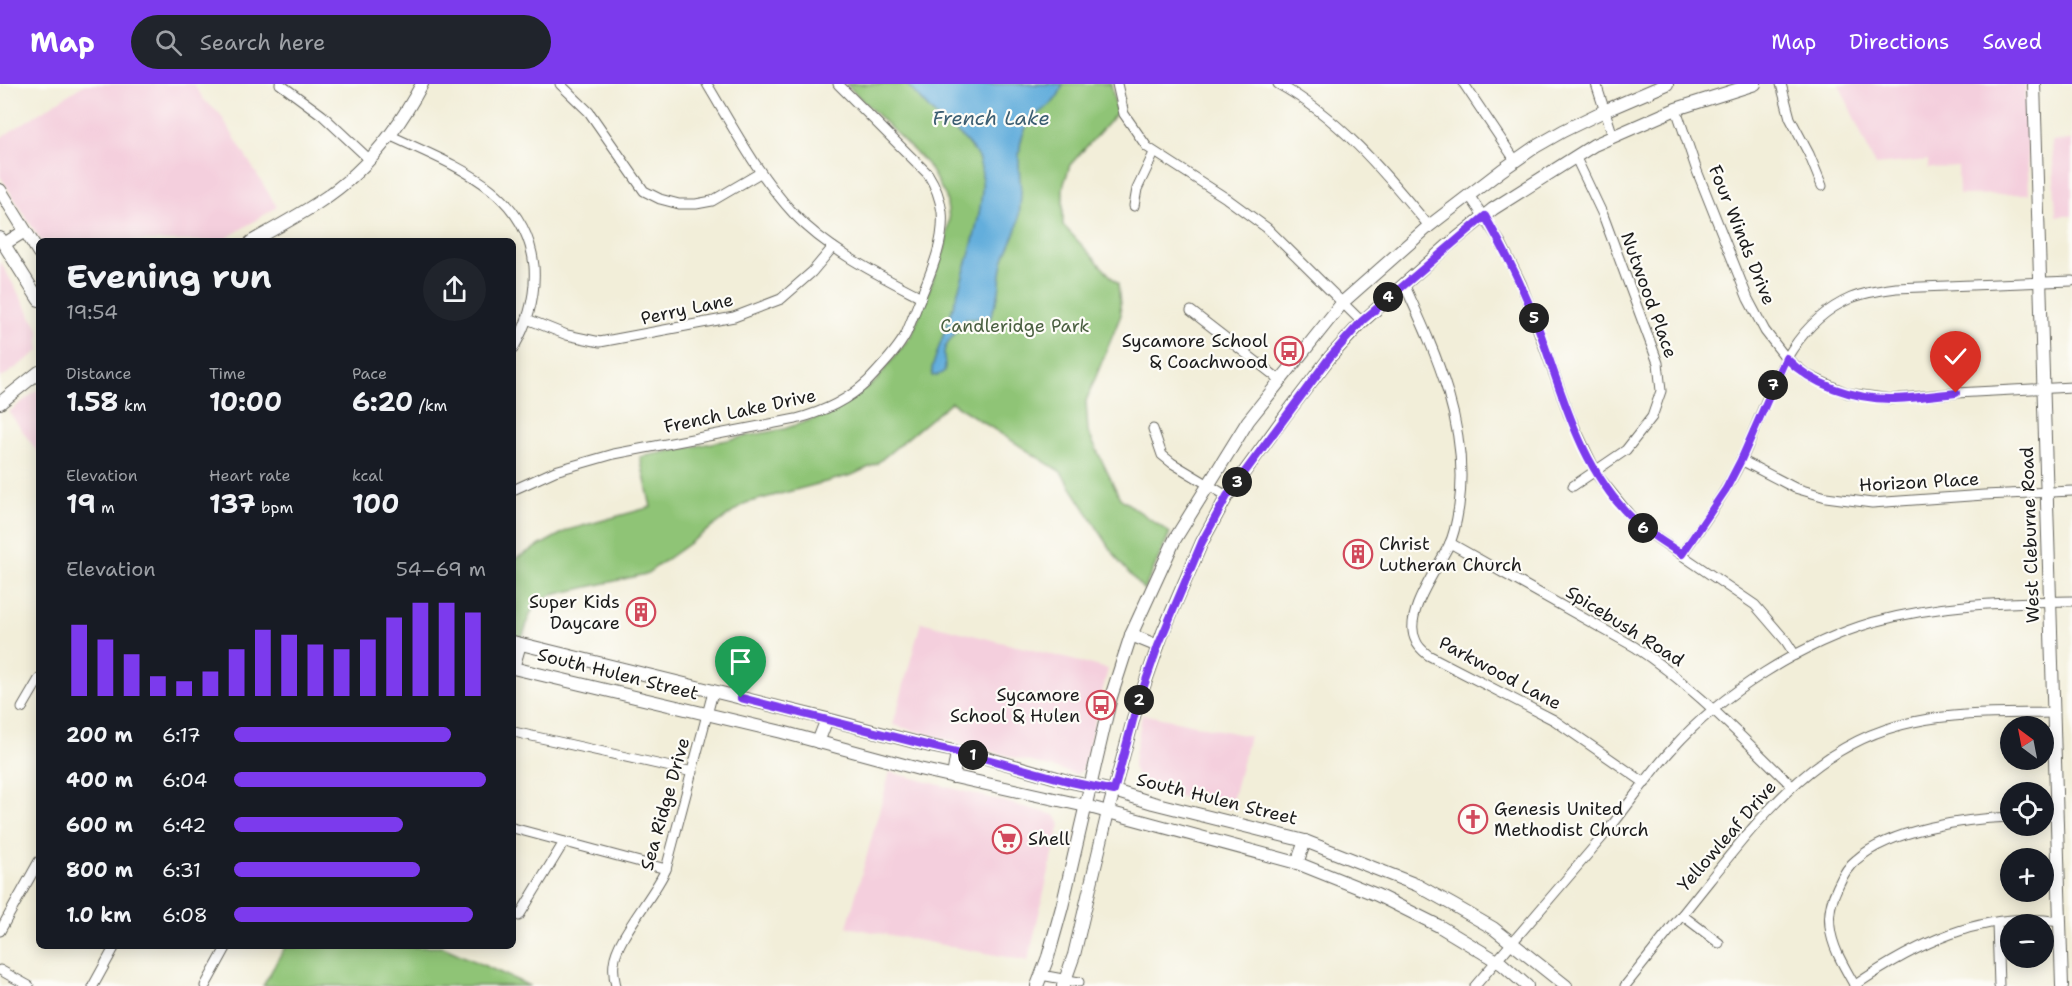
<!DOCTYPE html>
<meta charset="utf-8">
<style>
body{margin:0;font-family:"Shantell Sans",sans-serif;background:#20242c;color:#f1f3f6;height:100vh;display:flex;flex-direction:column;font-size:22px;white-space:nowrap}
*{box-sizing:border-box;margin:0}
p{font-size:20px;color:#9ea1a6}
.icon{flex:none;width:33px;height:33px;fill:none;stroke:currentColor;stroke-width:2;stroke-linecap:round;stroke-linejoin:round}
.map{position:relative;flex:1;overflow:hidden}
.side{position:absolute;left:36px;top:154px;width:480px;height:711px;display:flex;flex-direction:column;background:#171b24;border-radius:9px;box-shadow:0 3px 15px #0003}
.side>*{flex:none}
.needle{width:39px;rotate:328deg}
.buttons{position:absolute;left:2000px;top:632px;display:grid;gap:12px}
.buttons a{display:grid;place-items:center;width:54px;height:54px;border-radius:50%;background:#171b24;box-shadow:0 3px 15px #0003;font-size:30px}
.pin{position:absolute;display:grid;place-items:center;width:51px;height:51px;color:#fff;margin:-62px -26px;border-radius:50% 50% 50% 0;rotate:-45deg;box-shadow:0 0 6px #0007}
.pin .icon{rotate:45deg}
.km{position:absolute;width:30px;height:30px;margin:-15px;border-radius:50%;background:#222;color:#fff;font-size:16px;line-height:30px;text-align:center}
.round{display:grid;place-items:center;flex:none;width:63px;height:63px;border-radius:32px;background:#20242c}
.summary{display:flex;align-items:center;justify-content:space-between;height:102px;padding:0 30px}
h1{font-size:33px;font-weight:700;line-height:45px}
.stats{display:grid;grid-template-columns:repeat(3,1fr);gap:9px;height:102px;padding:6px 30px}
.stats div{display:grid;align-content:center}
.stats b{font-size:26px;font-weight:700}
.stats small{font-size:16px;font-weight:400}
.stats p{font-size:16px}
.chart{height:168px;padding:12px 30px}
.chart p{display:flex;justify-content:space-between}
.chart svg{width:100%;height:108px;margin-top:6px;stroke:#7c3aed;stroke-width:6}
ul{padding:0 30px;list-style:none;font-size:20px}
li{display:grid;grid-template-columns:96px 72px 1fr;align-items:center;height:45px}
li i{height:15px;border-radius:8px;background:#7c3aed}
header{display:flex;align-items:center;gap:36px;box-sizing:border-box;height:84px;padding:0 30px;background:#7c3aed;color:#fff}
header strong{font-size:28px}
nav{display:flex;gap:33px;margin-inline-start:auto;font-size:21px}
.search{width:420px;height:54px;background:#20242c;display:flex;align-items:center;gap:15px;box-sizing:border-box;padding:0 21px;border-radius:33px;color:#9ea1a6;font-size:22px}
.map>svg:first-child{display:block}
</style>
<header>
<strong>Map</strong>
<div class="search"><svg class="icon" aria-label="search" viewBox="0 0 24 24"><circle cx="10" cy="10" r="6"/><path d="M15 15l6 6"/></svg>Search here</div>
<nav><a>Map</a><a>Directions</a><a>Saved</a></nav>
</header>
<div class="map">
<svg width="2072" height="902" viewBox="0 0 2072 902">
<rect width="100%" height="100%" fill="#fdfcf7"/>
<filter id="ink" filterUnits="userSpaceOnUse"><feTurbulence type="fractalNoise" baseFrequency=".0167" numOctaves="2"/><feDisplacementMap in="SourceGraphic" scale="12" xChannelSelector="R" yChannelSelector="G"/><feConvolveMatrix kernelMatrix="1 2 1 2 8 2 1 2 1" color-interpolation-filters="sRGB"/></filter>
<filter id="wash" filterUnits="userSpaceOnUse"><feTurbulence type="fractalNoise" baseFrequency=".008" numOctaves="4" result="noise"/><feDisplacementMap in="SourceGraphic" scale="24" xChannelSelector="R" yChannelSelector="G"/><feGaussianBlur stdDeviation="1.35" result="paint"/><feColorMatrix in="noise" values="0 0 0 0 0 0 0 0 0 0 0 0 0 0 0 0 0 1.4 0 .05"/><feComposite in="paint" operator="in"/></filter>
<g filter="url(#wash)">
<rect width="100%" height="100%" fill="#f2eed9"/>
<g fill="#f4cfdd">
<path d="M85,0H194L204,16L220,30L277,123L222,157H41L0,92V54Z"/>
<path d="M1839,0H2025L2029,110L1959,111L1958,83L1928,84V76L1875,81Z"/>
<path d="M2072,56V132H2056L2052,57Z"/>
<path d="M0,177L39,246V267L0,295Z"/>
<path d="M39,305V370L9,328Z"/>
<path d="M921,538L1108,585L1082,687L1076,690L893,641Z"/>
<path d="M1142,630L1249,652L1230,725L1143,703L1133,683Z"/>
<path d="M890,688L1055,731L1060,740L1028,877L847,843Z"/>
</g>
<g fill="#8fc476" stroke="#567049" stroke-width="1.5">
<path d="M846,0H1111L1117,29L1070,81L1063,103V141L1118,200L1121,231L1086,317L1088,348L1120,414L1170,449L1144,506L1120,479L1061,388L951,318L876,380L852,391L746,419L646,490L548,512L531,528L522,554L513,552V476L568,446L651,423L640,373L784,345L831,329L876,297L912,250L945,164L949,135L946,113L927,80Z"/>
<path d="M285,863H443L530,902H263Z"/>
</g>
<path fill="#64aedc" stroke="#40657c" stroke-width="1.5" d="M906,0H1063C1056,24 1042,22 1030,38C1015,56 1019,86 1021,107C1021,117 1019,126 1019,136C1017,149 1009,162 1004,175C1000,188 1001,200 998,212C996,220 992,226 990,235L966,234C959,243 952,253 946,262C938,274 956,290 932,292V284C945,241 999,111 977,72C967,54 949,43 934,30C924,20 916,10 906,0Z"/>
</g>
<g filter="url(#ink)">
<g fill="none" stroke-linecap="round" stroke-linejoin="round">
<g stroke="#67665e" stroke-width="11">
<g id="street">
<path d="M280,0L322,31L370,76"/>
<path d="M560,0L589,28L644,107L660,115L679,120H696L712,117L760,89"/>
<path d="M707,0C734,45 758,91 794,130C828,166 877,190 921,213"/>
<path d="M1117,0L1124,30L1147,63L1226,114L1267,144L1362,238"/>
<path d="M1278,0C1339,33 1385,89 1429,142"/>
<path d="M1464,0L1515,76"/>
<path d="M1596,0L1613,52"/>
<path d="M1781,0L1790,34L1809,70L1822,102"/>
<path d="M1676,25L1697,87L1748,215L1765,247L1786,274L1807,291L1847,309L1891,315L1956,309L2072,303"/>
<path d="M389,51C450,80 526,104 534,182C536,211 528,239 513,265"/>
<path d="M1469,111L1501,159L1521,199L1569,331L1598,392L1633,435L1651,450L1755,521L1786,557L1795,571"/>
<path d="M1134,122L1137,105L1154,69"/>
<path d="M1404,200C1436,270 1470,343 1459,422C1457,435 1455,449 1449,461C1437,486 1402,531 1416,557C1418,563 1423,567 1428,571L1554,636L1645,699"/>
<path d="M1191,227L1280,296"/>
<path d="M527,235L567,251L600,258L734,233L781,215L812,188L833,163"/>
<path d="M1153,345L1162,371L1172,379L1227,412"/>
<path d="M1741,376L1795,404L1826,413L1872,419L1984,411L2072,407"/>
<path d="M1573,402L1626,366L1652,333L1661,307L1658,279L1603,131L1575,72"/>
<path d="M513,406L555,387L614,370L796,335C823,328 848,316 868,297C881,283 897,267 906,250C910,241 914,230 918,220C929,192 945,160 942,128C940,114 935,101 928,90L838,0"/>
<path d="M1450,459L1635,563C1694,602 1741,653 1792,702"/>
<path d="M1682,470C1703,440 1725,410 1741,377C1769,317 1784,243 1851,214C1865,208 1881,206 1896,204L2072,197"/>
<path d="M22,624L39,595"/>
<path d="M513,649L514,648L693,688"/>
<path d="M2043,731H2056"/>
<path d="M513,744L666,785"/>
<path d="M1682,831L1719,859"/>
<path d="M519,832L564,758"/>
<path d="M1997,839L1999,902"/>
<path d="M0,847L39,777"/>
<path d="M0,886L29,902"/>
<path d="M1041,891L1079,898"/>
<path d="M93,902L115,862"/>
<path d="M205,902L227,862"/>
<path d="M616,902C614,894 613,886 614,879C616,854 655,811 666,785L713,608"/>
<path d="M1475,902C1518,851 1562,801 1605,750C1628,722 1648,691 1672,665C1722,609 1802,559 1874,538C1939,520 2005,518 2072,517"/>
<path d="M1625,902C1653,867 1682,831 1710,796C1766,726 1820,657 1913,638C1959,628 2006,630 2053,629"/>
<path d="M1854,902C1914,861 1984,825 2060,838"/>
<path d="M1855,902C1845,884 1832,864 1830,843C1828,829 1832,814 1838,802C1842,793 1848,782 1856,776C1891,745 1964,735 2010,733"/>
</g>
</g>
<g stroke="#67665e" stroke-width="14">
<g id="secondary">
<path d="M2034,0L2062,902"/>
<path d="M0,106L39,169"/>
<path d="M0,154L39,216"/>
<path d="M251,158C287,137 326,118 356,89C383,64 405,32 422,0"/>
<path d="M4,160L25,147"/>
<path d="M0,319L39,288"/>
<path d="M1131,551L1158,562"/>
<path d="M513,558L827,635L930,662L983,673L1071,698L1114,707L1153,719L1305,757L1417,801L1453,821L1493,844L1566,902"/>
<path d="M513,584L782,648L919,685L1086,722L1297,779L1377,811L1439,842L1502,880L1527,902"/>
<path d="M513,584L520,560"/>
<path d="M818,658L827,635"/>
<path d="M953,693L957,668"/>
<path d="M1297,779L1305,757"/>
<path d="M1037,902L1048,873L1062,823L1111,613L1131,551L1175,455L1248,337L1343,218L1429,142L1502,86L1535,63L1563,47L1604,27L1667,0"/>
<path d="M1063,902L1074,871L1108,728L1136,625L1163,548L1202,458L1227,412L1288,328L1330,273L1362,238L1446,163L1493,125L1594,61L1676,25L1755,0"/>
</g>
</g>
<use href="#street" stroke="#fff" stroke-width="9"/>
<use href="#secondary" stroke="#fff" stroke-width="12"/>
</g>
</g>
<g fill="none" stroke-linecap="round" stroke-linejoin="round" filter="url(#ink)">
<g stroke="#fff" stroke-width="12">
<path id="route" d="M741,614L930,662L983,674L1071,698L1114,707L1136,625L1158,562L1202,458L1227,412L1330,273L1362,237L1485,132C1507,170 1526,209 1541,251C1564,316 1582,387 1634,436C1649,450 1666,460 1682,470L1726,405L1741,376L1786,274C1812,301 1854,315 1891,315C1913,315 1935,311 1956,309"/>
</g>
<use href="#route" stroke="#7c3aed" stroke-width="8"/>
</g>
<defs>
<g id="bus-ring" transform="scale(1.5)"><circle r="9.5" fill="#fdfcf7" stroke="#d1495b" stroke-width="1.5"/><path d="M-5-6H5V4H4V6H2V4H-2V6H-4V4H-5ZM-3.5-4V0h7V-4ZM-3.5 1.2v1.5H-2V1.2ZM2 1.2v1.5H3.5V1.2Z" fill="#d1495b"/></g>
<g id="building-ring" transform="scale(1.5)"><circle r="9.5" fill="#fdfcf7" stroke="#d1495b" stroke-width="1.5"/><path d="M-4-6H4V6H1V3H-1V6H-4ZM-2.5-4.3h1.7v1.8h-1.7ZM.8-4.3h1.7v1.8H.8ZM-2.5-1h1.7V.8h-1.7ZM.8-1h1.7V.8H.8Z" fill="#d1495b"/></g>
<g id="church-ring" transform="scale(1.5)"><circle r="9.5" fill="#fdfcf7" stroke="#d1495b" stroke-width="1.5"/><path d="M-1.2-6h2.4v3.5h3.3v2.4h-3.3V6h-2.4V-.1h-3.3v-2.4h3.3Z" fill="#d1495b"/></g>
<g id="supermarket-ring" transform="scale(1.5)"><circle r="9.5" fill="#fdfcf7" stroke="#d1495b" stroke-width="1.5"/><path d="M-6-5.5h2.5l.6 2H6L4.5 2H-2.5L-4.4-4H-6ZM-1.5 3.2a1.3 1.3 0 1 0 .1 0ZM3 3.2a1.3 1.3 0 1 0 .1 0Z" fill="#d1495b"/></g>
</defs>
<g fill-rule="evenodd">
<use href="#bus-ring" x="1289" y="267"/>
<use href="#building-ring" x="1358" y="470"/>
<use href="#building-ring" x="641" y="528"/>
<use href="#bus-ring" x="1101" y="621"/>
<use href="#church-ring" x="1473" y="735"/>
<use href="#supermarket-ring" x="1007" y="755"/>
</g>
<g text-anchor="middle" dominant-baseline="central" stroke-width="4.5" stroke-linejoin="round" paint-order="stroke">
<g font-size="18" fill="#1c1c1c" stroke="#fdfcf7">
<text transform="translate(1742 151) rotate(68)">Four Winds Drive</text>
<text transform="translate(1649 211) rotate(70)">Nutwood Place</text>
<text transform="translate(687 225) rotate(-12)">Perry Lane</text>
<text transform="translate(740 327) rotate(-12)">French Lake Drive</text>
<text transform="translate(1919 398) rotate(-3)">Horizon Place</text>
<text transform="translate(2030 451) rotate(-92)">West Cleburne Road</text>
<text transform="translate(1625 542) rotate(32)">Spicebush Road</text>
<text transform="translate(1500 589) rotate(28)">Parkwood Lane</text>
<text transform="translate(618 590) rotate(14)">South Hulen Street</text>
<text transform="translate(1217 715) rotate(14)">South Hulen Street</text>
<text transform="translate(665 720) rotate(-74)">Sea Ridge Drive</text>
<text transform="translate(1727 752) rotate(-49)">Yellowleaf Drive</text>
</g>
<g font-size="18" fill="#4a5f40" stroke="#fdfcf7">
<text x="1015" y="242">Candleridge Park</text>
</g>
<g font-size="18" fill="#1c1c1c" stroke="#fdfcf7" text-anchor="end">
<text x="1268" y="257">Sycamore School<tspan x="1268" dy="21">&amp; Coachwood</tspan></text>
<text x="1379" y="460" text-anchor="start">Christ<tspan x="1379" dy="21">Lutheran Church</tspan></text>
<text x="620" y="518">Super Kids<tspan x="620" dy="21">Daycare</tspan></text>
<text x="1080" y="611">Sycamore<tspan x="1080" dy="21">School &amp; Hulen</tspan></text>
<text x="1494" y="725" text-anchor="start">Genesis United<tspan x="1494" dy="21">Methodist Church</tspan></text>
<text x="1028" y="755" text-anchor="start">Shell</text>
</g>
<g font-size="20" font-style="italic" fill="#3c5e72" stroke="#fdfcf7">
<text x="991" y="34">French Lake</text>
</g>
</g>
</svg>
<div class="buttons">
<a><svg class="needle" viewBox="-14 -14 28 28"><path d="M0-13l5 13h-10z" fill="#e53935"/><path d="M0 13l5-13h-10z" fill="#9ea1a6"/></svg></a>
<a><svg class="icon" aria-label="locate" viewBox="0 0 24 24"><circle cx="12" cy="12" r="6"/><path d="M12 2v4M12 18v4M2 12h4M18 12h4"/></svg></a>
<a>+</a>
<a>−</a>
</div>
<div class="pin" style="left:741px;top:614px;background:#1e9e55"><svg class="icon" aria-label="arrive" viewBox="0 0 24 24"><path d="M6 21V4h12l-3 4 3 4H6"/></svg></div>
<div class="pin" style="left:1956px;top:309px;background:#d93025"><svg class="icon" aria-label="check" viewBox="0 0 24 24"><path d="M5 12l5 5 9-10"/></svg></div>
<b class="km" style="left:973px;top:671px">1</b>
<b class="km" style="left:1139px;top:616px">2</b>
<b class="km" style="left:1237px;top:398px">3</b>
<b class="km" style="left:1388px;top:213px">4</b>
<b class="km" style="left:1534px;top:234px">5</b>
<b class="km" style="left:1643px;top:444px">6</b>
<b class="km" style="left:1773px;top:301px">7</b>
<section class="side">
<div class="summary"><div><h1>Evening run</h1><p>19:54</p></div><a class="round"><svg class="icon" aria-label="share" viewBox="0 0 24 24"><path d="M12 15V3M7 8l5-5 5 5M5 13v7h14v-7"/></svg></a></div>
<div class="stats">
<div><p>Distance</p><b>1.58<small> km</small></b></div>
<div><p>Time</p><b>10:00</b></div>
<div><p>Pace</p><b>6:20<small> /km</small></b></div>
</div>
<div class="stats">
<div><p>Elevation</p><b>19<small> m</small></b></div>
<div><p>Heart rate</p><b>137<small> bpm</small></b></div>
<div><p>kcal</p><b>100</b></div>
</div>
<div class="chart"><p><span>Elevation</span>54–69 m</p>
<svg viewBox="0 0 160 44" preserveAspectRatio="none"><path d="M5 44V15M15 44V21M25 44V27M35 44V36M45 44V38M55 44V34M65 44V25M75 44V17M85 44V19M95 44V23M105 44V25M115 44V21M125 44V12M135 44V6M145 44V6M155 44V10"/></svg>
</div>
<ul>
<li><b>200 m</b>6:17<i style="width:86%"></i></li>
<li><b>400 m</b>6:04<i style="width:100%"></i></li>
<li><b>600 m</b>6:42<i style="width:67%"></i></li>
<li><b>800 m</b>6:31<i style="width:74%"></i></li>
<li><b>1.0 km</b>6:08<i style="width:95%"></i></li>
</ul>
</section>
</div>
